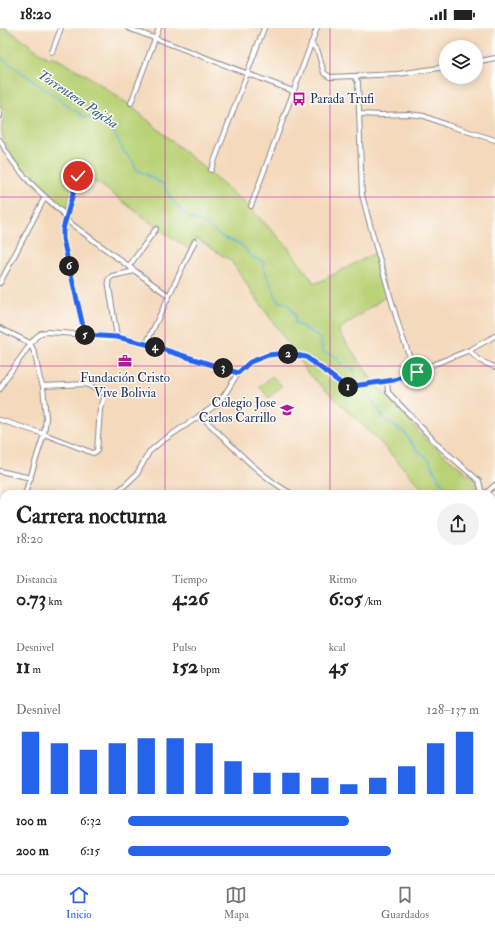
<!DOCTYPE html>
<html lang="es">
<meta charset="utf-8">
<style>
body{margin:0;font-family:"IM FELL Double Pica",serif;background:#f2f2f2;color:#222;height:100vh;display:flex;flex-direction:column;font-size:15px;white-space:nowrap}
*{box-sizing:border-box;margin:0}
p{font-size:13px;color:#767676}
.icon{flex:none;width:22px;height:22px;fill:none;stroke:currentColor;stroke-width:2;stroke-linecap:round;stroke-linejoin:round}
.map{position:relative;flex:1;overflow:hidden}
.drawer{position:absolute;left:0px;top:462px;width:495px;height:384px;display:flex;flex-direction:column;background:#fff;border-radius:12px 12px 0 0;box-shadow:0 2px 10px #0003}
.drawer>*{flex:none}
.controls{position:absolute;left:439px;top:12px;display:grid;gap:8px}
.controls a{display:grid;place-items:center;width:44px;height:44px;border-radius:50%;background:#fff;box-shadow:0 2px 10px #0003;font-size:20px}
.pin{position:absolute;display:grid;place-items:center;width:34px;height:34px;color:#fff;margin:-17px;border:2px solid #fff;border-radius:50%;box-shadow:0 1px 4px #0007}
.km{position:absolute;width:20px;height:20px;margin:-10px;border-radius:50%;background:#222;color:#fff;font-size:11px;line-height:20px;text-align:center}
.round{display:grid;place-items:center;flex:none;width:42px;height:42px;border-radius:21px;background:#f2f2f2}
.overview{display:flex;align-items:center;justify-content:space-between;height:68px;padding:0 16px}
h1{font-size:22px;font-weight:700;line-height:30px}
.stats{display:grid;grid-template-columns:repeat(3,1fr);gap:6px;height:68px;padding:4px 16px}
.stats div{display:grid;align-content:center}
.stats b{font-size:20px;font-weight:700}
.stats small{font-size:11px;font-weight:400}
.stats p{font-size:11px}
.chart{height:112px;padding:8px 16px}
.chart p{display:flex;justify-content:space-between}
.chart svg{width:100%;height:72px;margin-top:4px;stroke:#2563eb;stroke-width:6}
ul{padding:0 16px;list-style:none;font-size:13px}
li{display:grid;grid-template-columns:64px 48px 1fr;align-items:center;height:30px}
li i{height:10px;border-radius:5px;background:#2563eb}
.status{display:flex;justify-content:space-between;align-items:center;height:28px;padding:0 20px;background:#fff;direction:ltr}
.status svg{height:11px;fill:currentColor}
.tabs{display:flex;justify-content:space-around;align-items:center;height:56px;border-top:1px solid #e0e0e0;background:#fff;font-size:11px;color:#767676}
.tabs a{display:grid;justify-items:center;gap:2px}
.tabs .current{color:#2563eb}
.map>svg:first-child{display:block}
</style>
<div class="status"><b>18:20</b><svg viewBox="0 0 49 12"><path d="M0 12V9h3v3zM5 12V6h3v6zM10 12V3h3v9zM15 12V0h3v12zM26 1h20v11H26zM47 4h2v5h-2z"/></svg></div>
<div class="map">
<svg width="495" height="846" viewBox="0 0 495 846">
<rect width="100%" height="100%" fill="#fdfcf7"/>
<filter id="ink" filterUnits="userSpaceOnUse"><feTurbulence type="fractalNoise" baseFrequency=".025" numOctaves="2"/><feDisplacementMap in="SourceGraphic" scale="8" xChannelSelector="R" yChannelSelector="G"/><feConvolveMatrix kernelMatrix="1 2 1 2 8 2 1 2 1" color-interpolation-filters="sRGB"/></filter>
<filter id="wash" filterUnits="userSpaceOnUse"><feTurbulence type="fractalNoise" baseFrequency=".012" numOctaves="4" result="noise"/><feDisplacementMap in="SourceGraphic" scale="16" xChannelSelector="R" yChannelSelector="G"/><feGaussianBlur stdDeviation="0.9" result="paint"/><feColorMatrix in="noise" values="0 0 0 0 0 0 0 0 0 0 0 0 0 0 0 0 0 1.4 0 .05"/><feComposite in="paint" operator="in"/></filter>
<g filter="url(#wash)">
<rect width="100%" height="100%" fill="#f4d9bc"/>
<g fill="#bad277" stroke="#6a806a">
<path d="M0,0H6L49,31L52,28L86,47L131,78L249,179L286,217L315,256L375,225L388,267L338,302L370,349L426,412L477,453L479,466H427L379,413L308,345L231,233L196,210L189,221L159,201L101,157L76,145L66,186C46,167 5,131 2,104C1,97 4,89 5,82L0,80Z"/>
<path d="M272,348L282,358L269,370L260,359Z"/>
<path d="M491,490L495,494V549L491,544Z"/>
</g>
<path fill="#93b468" stroke="#577263" d="M495,773V799L491,798V774Z"/>
<g fill="none" stroke-linecap="round" stroke-linejoin="round">
<g stroke="#59b4d7" stroke-width="1.5">
<path d="M0,29L84,89L92,90L114,104L124,124L132,132L136,141L163,156L173,174L182,183L190,190L203,195L222,209L241,216L250,228L263,233L267,249L271,256L278,273L288,276L295,287V295L313,305L321,312L322,323L337,330L341,337L353,341L356,349L385,392L405,405L414,419L429,432L440,453L451,466"/>
<path d="M491,470L495,466"/>
<path d="M491,517L495,519"/>
</g>
</g>
</g>
<g filter="url(#ink)">
<g fill="none" stroke-linecap="round" stroke-linejoin="round">
<g stroke="#88848d" stroke-width="6">
<g id="minor">
<path d="M128,0L293,63"/>
<path d="M311,15L318,24L324,45L330,49L354,48L358,54L362,167L376,219L400,302L408,324L417,344"/>
<path d="M52,24L61,0"/>
<path d="M476,34L495,30"/>
<path d="M354,48L398,46L446,39"/>
<path d="M131,75L159,0"/>
<path d="M0,86V88"/>
<path d="M360,86L381,87L408,86L424,88L447,97L495,112"/>
<path d="M0,112C14,142 38,163 62,184L66,192L169,268"/>
<path d="M211,142L264,0"/>
<path d="M78,148L63,201V211L85,307"/>
<path d="M251,178L317,0"/>
<path d="M129,238L156,201"/>
<path d="M0,255L45,169"/>
<path d="M0,300L30,315L35,326L40,352L43,358L46,390L44,406L25,466"/>
<path d="M117,309L108,252L112,248L135,243"/>
<path d="M146,316L195,213"/>
<path d="M470,322C475,332 485,335 495,339"/>
<path d="M387,353L388,364L440,419L479,453L482,466"/>
<path d="M0,361L6,350L35,310L41,305L47,304L117,309L146,316L238,345"/>
<path d="M200,387C229,414 257,447 292,466"/>
<path d="M0,392L44,406L93,425L97,423L100,381L106,366L86,356L43,358"/>
<path d="M0,443L31,450"/>
<path d="M113,466L122,460L137,446L149,424L162,413L216,377L225,366L238,345L250,334L268,327L286,325L306,329L346,359L394,352L470,322L495,308"/>
<path d="M485,466L495,457"/>
<path d="M0,486L4,487"/>
<path d="M491,487L495,491"/>
<path d="M491,619L495,621"/>
<path d="M0,696H4"/>
<path d="M0,762H4"/>
<path d="M0,810H4"/>
<path d="M170,846L172,842"/>
</g>
</g>
<use href="#minor" stroke="#fff" stroke-width="4"/>
</g>
</g>
<g fill="none" stroke-linecap="round" stroke-linejoin="round" filter="url(#ink)">
<g stroke="#fff" stroke-width="8">
<path id="route" d="M78,148L63,201V211L85,307L117,309L146,316L238,345L250,334L268,327L286,325L306,329L346,359L394,352L417,344"/>
</g>
<use href="#route" stroke="#2563eb" stroke-width="5"/>
</g>
<path fill="none" stroke="#b5179e" stroke-width="1" stroke-opacity="0.55" d="M165,0V466M330,0V466M0,169H495M0,338H495M0,508H4M491,508H495M0,677H4M491,677H495M165,842V846M330,842V846"/>
<defs>
<g id="bus-bare" transform="scale(1.08)"><path d="M-5-6H5V4H4V6H2V4H-2V6H-4V4H-5ZM-3.5-4V0h7V-4ZM-3.5 1.2v1.5H-2V1.2ZM2 1.2v1.5H3.5V1.2Z" fill="#b5179e" stroke="#fdfcf7" stroke-width="2.5" paint-order="stroke"/></g>
<g id="office-bare" transform="scale(1.08)"><path d="M-6-3h4V-5.5h4V-3h4V5H-6ZM-1-4.5V-3h2v-1.5ZM-6 0V1H6V0Z" fill="#b5179e" stroke="#fdfcf7" stroke-width="2.5" paint-order="stroke"/></g>
<g id="school-bare" transform="scale(1.08)"><path d="M0-5L7-2L0 1L-7-2ZM-4 1L0 2.5L4 1V4Q0 6-4 4Z" fill="#b5179e" stroke="#fdfcf7" stroke-width="2.5" paint-order="stroke"/></g>
</defs>
<g fill-rule="evenodd">
<use href="#bus-bare" x="299" y="71"/>
<use href="#office-bare" x="125" y="333"/>
<use href="#school-bare" x="287" y="382"/>
</g>
<g text-anchor="middle" dominant-baseline="central" stroke-width="3" stroke-linejoin="round" paint-order="stroke">
<g font-size="13" fill="#1b2f5e" stroke="#fdfcf7" text-anchor="start">
<text x="310" y="71">Parada Trufi</text>
<text x="125" y="350" text-anchor="middle">Fundación Cristo<tspan x="125" dy="15">Vive Bolivia</tspan></text>
<text x="276" y="375" text-anchor="end">Colegio Jose<tspan x="276" dy="15">Carlos Carrillo</tspan></text>
</g>
<g font-size="14" font-style="italic" fill="#315e88" stroke="#fdfcf7">
<text transform="translate(78 71) rotate(34)">Torrentera Pajcha</text>
</g>
</g>
</svg>
<div class="controls">
<a><svg class="icon" aria-label="layers" viewBox="0 0 24 24"><path d="M12 4l9 5-9 5-9-5zM3 14l9 5 9-5"/></svg></a>
</div>
<div class="pin" style="left:417px;top:344px;background:#1e9e55"><svg class="icon" aria-label="arrive" viewBox="0 0 24 24"><path d="M6 21V4h12l-3 4 3 4H6"/></svg></div>
<div class="pin" style="left:78px;top:148px;background:#d93025"><svg class="icon" aria-label="check" viewBox="0 0 24 24"><path d="M5 12l5 5 9-10"/></svg></div>
<b class="km" style="left:348px;top:359px">1</b>
<b class="km" style="left:288px;top:326px">2</b>
<b class="km" style="left:223px;top:340px">3</b>
<b class="km" style="left:155px;top:319px">4</b>
<b class="km" style="left:85px;top:307px">5</b>
<b class="km" style="left:69px;top:238px">6</b>
<section class="drawer">
<div class="overview"><div><h1>Carrera nocturna</h1><p>18:20</p></div><a class="round"><svg class="icon" aria-label="share" viewBox="0 0 24 24"><path d="M12 15V3M7 8l5-5 5 5M5 13v7h14v-7"/></svg></a></div>
<div class="stats">
<div><p>Distancia</p><b>0.73<small> km</small></b></div>
<div><p>Tiempo</p><b>4:26</b></div>
<div><p>Ritmo</p><b>6:05<small> /km</small></b></div>
</div>
<div class="stats">
<div><p>Desnivel</p><b>11<small> m</small></b></div>
<div><p>Pulso</p><b>152<small> bpm</small></b></div>
<div><p>kcal</p><b>45</b></div>
</div>
<div class="chart"><p><span>Desnivel</span>128–137 m</p>
<svg viewBox="0 0 160 44" preserveAspectRatio="none"><path d="M5 44V6M15 44V13M25 44V17M35 44V13M45 44V10M55 44V10M65 44V13M75 44V24M85 44V31M95 44V31M105 44V34M115 44V38M125 44V34M135 44V27M145 44V13M155 44V6"/></svg>
</div>
<ul>
<li><b>100 m</b>6:32<i style="width:63%"></i></li>
<li><b>200 m</b>6:15<i style="width:75%"></i></li>
</ul>
</section>
</div>
<nav class="tabs">
<a class="current"><svg class="icon" aria-label="home" viewBox="0 0 24 24"><path d="M3 11l9-7 9 7M6 9v11h12V9"/></svg>Inicio</a>
<a><svg class="icon" aria-label="map" viewBox="0 0 24 24"><path d="M3 6l6-2 6 2 6-2v14l-6 2-6-2-6 2zM9 4v14M15 6v14"/></svg>Mapa</a>
<a><svg class="icon" aria-label="saved" viewBox="0 0 24 24"><path d="M7 4h10v16l-5-4-5 4z"/></svg>Guardados</a>
</nav>
